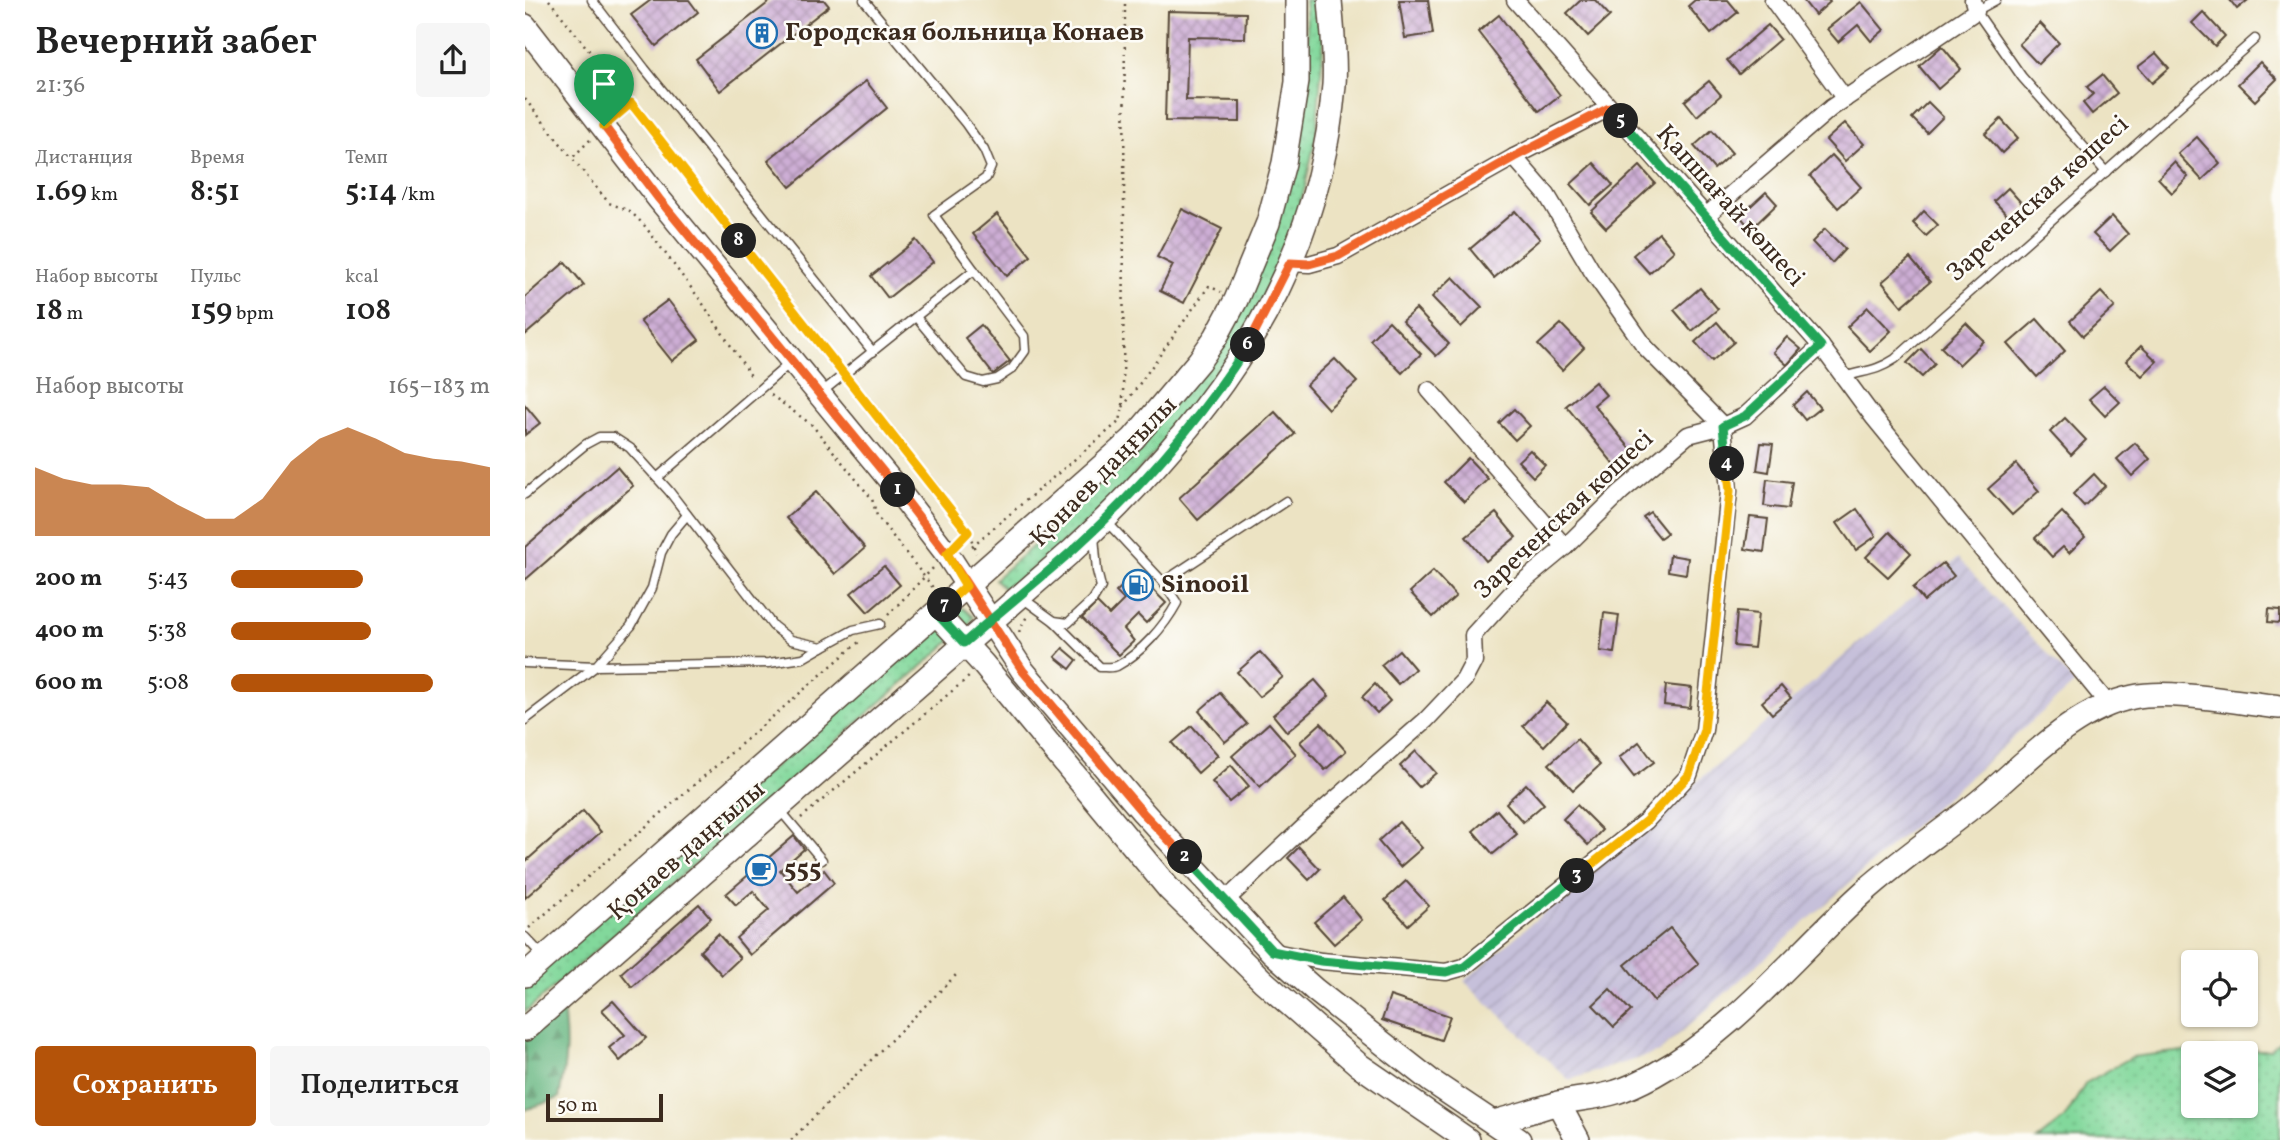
<!DOCTYPE html>
<html lang="ru">
<meta charset="utf-8">
<style>
body{margin:0;font-family:Vollkorn,serif;background:#f6f6f6;color:#222;height:100vh;display:flex;flex-direction:column;font-size:26px;white-space:nowrap}
*{box-sizing:border-box;margin:0}
p{font-size:23px;color:#767676}
.icon{flex:none;width:38px;height:38px;fill:none;stroke:currentColor;stroke-width:2;stroke-linecap:round;stroke-linejoin:round}
.map{position:relative;flex:1;overflow:hidden}
.details{display:flex;flex-direction:column;background:#fff;width:525px}
.details>*{flex:none}
.controls{position:absolute;left:1656px;top:950px;display:grid;gap:14px}
.controls a{display:grid;place-items:center;width:77px;height:77px;border-radius:7px;background:#fff;box-shadow:0 2px 5px #0004;font-size:35px}
.scale{position:absolute;left:21px;bottom:18px;width:117px;box-sizing:border-box;padding-left:7px;border:4px solid #3b2a1e;border-top:0;font-size:19px;line-height:24px;white-space:nowrap;color:#3b2a1e;-webkit-text-stroke:5px #fdfcf7;paint-order:stroke}
.pin{position:absolute;display:grid;place-items:center;width:60px;height:60px;color:#fff;margin:-72px -30px;border-radius:50% 50% 50% 0;rotate:-45deg;box-shadow:0 0 7px #0007}
.pin .icon{rotate:45deg}
.km{position:absolute;width:35px;height:35px;margin:-18px;border-radius:50%;background:#222;color:#fff;font-size:19px;line-height:35px;text-align:center}
.round{display:grid;place-items:center;flex:none;width:74px;height:74px;border-radius:7px;background:#f6f6f6}
.overview{display:flex;align-items:center;justify-content:space-between;height:119px;padding:0 35px}
h1{font-size:38px;font-weight:600;line-height:52px}
.figures{display:grid;grid-template-columns:repeat(3,1fr);gap:10px;height:119px;padding:7px 35px}
.figures div{display:grid;align-content:center}
.figures b{font-size:30px;font-weight:600}
.figures small{font-size:19px;font-weight:400}
.figures p{font-size:19px}
.chart{height:196px;padding:14px 35px}
.chart p{display:flex;justify-content:space-between}
.chart svg{width:100%;height:126px;margin-top:7px;fill:#b45309;opacity:.7}
.action{display:flex;gap:14px;margin-top:auto;padding:14px 35px}
.action a{flex:1;height:80px;border-radius:7px;background:#b45309;color:#fff;font-size:28px;font-weight:600;line-height:80px;text-align:center}
.action a+a{background:#f6f6f6;color:#222}
ul{padding:0 35px;list-style:none;font-size:23px}
li{display:grid;grid-template-columns:112px 84px 1fr;align-items:center;height:52px}
li i{height:18px;border-radius:9px;background:#b45309}
main{display:flex;flex:1;min-height:0}
.map>svg:first-child{display:block}
</style>
<main>
<section class="details">
<div class="overview"><div><h1>Вечерний забег</h1><p>21:36</p></div><a class="round"><svg class="icon" aria-label="share" viewBox="0 0 24 24"><path d="M12 15V3M7 8l5-5 5 5M5 13v7h14v-7"/></svg></a></div>
<div class="figures">
<div><p>Дистанция</p><b>1.69<small> km</small></b></div>
<div><p>Время</p><b>8:51</b></div>
<div><p>Темп</p><b>5:14<small> /km</small></b></div>
</div>
<div class="figures">
<div><p>Набор высоты</p><b>18<small> m</small></b></div>
<div><p>Пульс</p><b>159<small> bpm</small></b></div>
<div><p>kcal</p><b>108</b></div>
</div>
<div class="chart"><p><span>Набор высоты</span>165–183 m</p>
<svg viewBox="0 0 160 44" preserveAspectRatio="none"><path d="M0 44V20L10 24L20 26L30 26L40 27L50 33L60 38L70 38L80 31L90 18L100 10L110 6L120 10L130 15L140 17L150 18L160 20V44z"/></svg>
</div>
<ul>
<li><b>200 m</b>5:43<i style="width:51%"></i></li>
<li><b>400 m</b>5:38<i style="width:54%"></i></li>
<li><b>600 m</b>5:08<i style="width:78%"></i></li>
</ul>
<div class="action"><a>Сохранить</a><a>Поделиться</a></div>
</section>
<div class="map">
<svg width="1755" height="1140" viewBox="0 0 1755 1140">
<defs>
<pattern id="industrial-furrows" width="10" height="10" patternUnits="userSpaceOnUse" patternTransform="scale(1.75)"><rect width="10" height="10" fill="#c6c0da"/><path d="M-1 1l2-2M0 10L10 0M9 11l2-2" fill="none" stroke="#aba5bb"/></pattern>
<pattern id="grass-dots" width="8" height="8" patternUnits="userSpaceOnUse" patternTransform="scale(1.75)"><rect width="8" height="8" fill="#82d89b"/><path d="M2 2h.1M6 6h.1" fill="none" stroke="#71ba85" stroke-width="1.8" stroke-linecap="round"/></pattern>
<pattern id="forest-firs" width="22" height="20" patternUnits="userSpaceOnUse" patternTransform="scale(1.75)"><rect width="22" height="20" fill="#69b883"/><path d="M5 1l3.5 6h-7zM16 11l3.5 6h-7z" fill="#58966b"/></pattern>
<pattern id="building-cross-hatch" width="8" height="8" patternUnits="userSpaceOnUse" patternTransform="scale(1.75)"><rect width="8" height="8" fill="#cdaed5"/><path d="M0 0l8 8M0 8l8-8" fill="none" stroke="#a88eac"/></pattern>
</defs>
<rect width="100%" height="100%" fill="#fdfcf7"/>
<filter id="ink" filterUnits="userSpaceOnUse"><feTurbulence type="fractalNoise" baseFrequency=".0143" numOctaves="2"/><feDisplacementMap in="SourceGraphic" scale="14" xChannelSelector="R" yChannelSelector="G"/><feConvolveMatrix kernelMatrix="1 2 1 2 8 2 1 2 1" color-interpolation-filters="sRGB"/></filter>
<filter id="wash" filterUnits="userSpaceOnUse"><feTurbulence type="fractalNoise" baseFrequency=".00686" numOctaves="4" result="noise"/><feDisplacementMap in="SourceGraphic" scale="28" xChannelSelector="R" yChannelSelector="G"/><feGaussianBlur stdDeviation="1.57" result="paint"/><feColorMatrix in="noise" values="0 0 0 0 0 0 0 0 0 0 0 0 0 0 0 0 0 1.4 0 .05"/><feComposite in="paint" operator="in"/></filter>
<g filter="url(#wash)">
<rect width="100%" height="100%" fill="#ece3c3"/>
<path fill="url(#industrial-furrows)" d="M1433,558L1550,683L1134,1052L1044,1080L939,981Z"/>
<g fill="url(#grass-dots)" stroke="#5e815c" stroke-width="2" fill-rule="evenodd">
<path d="M780,0H796L799,36L791,135L780,187L763,244L717,340L666,414L572,514L481,591L470,579L545,514L609,449L687,356L765,184L776,132L783,37Z"/>
<path d="M438,608L448,617L443,626L0,1012V980L430,612Z"/>
<path d="M1755,1041V1140H1512L1539,1119L1561,1083L1607,1057L1676,1049L1745,1050ZM1668,1054H1720V1106H1668Z"/>
</g>
<path fill="url(#forest-firs)" stroke="#527150" stroke-width="2" d="M36,997C43,1037 42,1059 34,1098L0,1110V1029Z"/>
<g id="blocks">
<g fill="url(#building-cross-hatch)">
<path d="M126,0H164L173,12L131,46L106,15Z"/>
<path d="M247,0H299L304,6L195,91L171,59Z"/>
<path d="M874,0H903L908,34L880,38Z"/>
<path d="M1056,0H1070L1085,16L1063,36L1042,13Z"/>
<path d="M1170,0H1203L1213,12L1186,34L1163,6Z"/>
<path d="M1278,0H1303L1305,2L1290,15Z"/>
<path d="M1705,0H1723L1712,9Z"/>
<path d="M1336,2L1359,30L1346,41L1333,25L1313,42L1302,29Z"/>
<path d="M643,11L721,13L720,38L663,37L661,100L715,101V122L640,121Z"/>
<path d="M1678,12L1700,36L1690,46L1667,23Z"/>
<path d="M974,15L1035,95L1014,111L953,32Z"/>
<path d="M1515,23L1534,43L1513,64L1494,44Z"/>
<path d="M1243,25L1255,39L1214,74L1202,60Z"/>
<path d="M1417,46L1436,69L1413,89L1394,66Z"/>
<path d="M1631,53L1644,68L1627,83L1613,67Z"/>
<path d="M1735,62L1752,79L1730,101L1713,84Z"/>
<path d="M1577,75L1592,93L1567,114L1558,103L1568,94L1562,87Z"/>
<path d="M341,81L362,108L265,187L243,160Z"/>
<path d="M1184,81L1196,95L1172,116L1160,101Z"/>
<path d="M1403,102L1418,117L1402,133L1387,118Z"/>
<path d="M1476,119L1493,138L1477,153L1460,134Z"/>
<path d="M1320,123L1339,144L1320,161L1301,140Z"/>
<path d="M1187,130L1207,153L1189,169L1169,146Z"/>
<path d="M1672,137L1695,163L1677,180L1653,154Z"/>
<path d="M1307,155L1336,187L1313,208L1285,176Z"/>
<path d="M1649,162L1663,177L1647,193L1633,178Z"/>
<path d="M1069,163L1088,185L1065,205L1046,184Z"/>
<path d="M1115,166L1130,183L1081,228L1066,212Z"/>
<path d="M1483,188L1500,207L1486,219L1469,201Z"/>
<path d="M1241,192L1252,204L1226,229L1215,216Z"/>
<path d="M657,209L697,229L659,303L635,291L648,265L632,257Z"/>
<path d="M990,211L1015,239L969,278L945,249Z"/>
<path d="M1399,211L1413,225L1401,236L1388,223Z"/>
<path d="M472,214L506,256L482,276L448,234Z"/>
<path d="M1587,216L1603,234L1585,251L1568,234Z"/>
<path d="M1300,229L1320,249L1307,263L1287,242Z"/>
<path d="M1134,233L1149,251L1124,273L1108,255Z"/>
<path d="M391,240L408,262L363,298L346,276Z"/>
<path d="M1385,258L1405,282L1377,306L1357,282Z"/>
<path d="M40,262L59,285L0,335V297Z"/>
<path d="M928,277L957,307L936,327L907,297Z"/>
<path d="M1175,288L1193,309L1167,331L1149,310Z"/>
<path d="M1576,292L1590,307L1558,336L1545,321Z"/>
<path d="M143,300L174,340L147,361L115,321Z"/>
<path d="M1343,307L1366,331L1345,351L1322,327Z"/>
<path d="M891,309L924,344L911,356L877,321Z"/>
<path d="M1512,319L1540,351L1512,377L1483,344Z"/>
<path d="M864,321L896,354L877,373L845,340Z"/>
<path d="M1192,322L1209,342L1187,361L1170,342Z"/>
<path d="M1441,323L1459,341L1434,365L1416,347Z"/>
<path d="M1036,324L1059,348L1037,370L1013,345Z"/>
<path d="M456,325L485,361L468,374L440,338Z"/>
<path d="M1262,337L1276,349L1262,365L1248,352Z"/>
<path d="M1616,346L1632,361L1617,376L1601,361Z"/>
<path d="M1396,349L1410,364L1397,377L1382,363Z"/>
<path d="M810,359L832,382L803,409L781,385Z"/>
<path d="M1070,382L1081,395L1069,405L1109,453L1092,468L1041,406Z"/>
<path d="M1579,386L1595,402L1580,416L1564,399Z"/>
<path d="M1282,392L1295,408L1280,420L1268,405Z"/>
<path d="M0,405L15,423L0,435Z"/>
<path d="M989,409L1005,426L990,440L974,423Z"/>
<path d="M750,412L770,434L673,520L654,498Z"/>
<path d="M1540,418L1561,440L1546,455L1525,432Z"/>
<path d="M1236,443L1248,444L1244,472L1232,470Z"/>
<path d="M1610,443L1625,459L1607,476L1592,459Z"/>
<path d="M1005,450L1020,465L1008,477L993,461Z"/>
<path d="M943,458L963,479L939,502L919,482Z"/>
<path d="M1491,464L1514,491L1487,515L1463,489Z"/>
<path d="M92,467L108,486L0,580V547Z"/>
<path d="M1569,474L1580,486L1559,506L1548,494Z"/>
<path d="M1242,479L1267,482L1263,509L1239,506Z"/>
<path d="M291,492L340,548L310,574L261,518Z"/>
<path d="M1332,509L1351,536L1331,550L1312,523Z"/>
<path d="M1125,512L1142,533L1135,538L1118,517Z"/>
<path d="M1537,512L1560,537L1544,553L1538,547L1527,557L1510,538Z"/>
<path d="M971,513L991,537L961,561L941,537Z"/>
<path d="M1225,517L1243,519L1239,552L1220,549Z"/>
<path d="M1365,532L1386,553L1363,577L1341,557Z"/>
<path d="M1145,555L1163,558L1161,574L1143,571Z"/>
<path d="M1418,563L1429,576L1399,601L1388,588Z"/>
<path d="M359,566L375,585L343,612L326,593Z"/>
<path d="M908,571L931,596L908,617L885,592Z"/>
<path d="M611,573L641,603L621,623L613,615L599,629L609,641L594,655L557,618L572,603L584,615L599,600L591,592Z"/>
<path d="M1744,609L1755,610V623L1743,622Z"/>
<path d="M1212,612L1233,614L1229,648L1209,646Z"/>
<path d="M1079,613L1094,615L1089,653L1075,651Z"/>
<path d="M538,648L552,660L545,669L530,657Z"/>
<path d="M874,650L890,669L873,684L856,665Z"/>
<path d="M735,652L758,677L734,697L712,672Z"/>
<path d="M790,680L804,696L762,732L748,715Z"/>
<path d="M850,684L865,701L852,713L837,697Z"/>
<path d="M1141,685L1167,688L1165,708L1139,705Z"/>
<path d="M1256,686L1266,698L1247,714L1237,702Z"/>
<path d="M695,693L722,724L700,742L674,711Z"/>
<path d="M1021,702L1042,722L1019,746L998,726Z"/>
<path d="M744,723L771,754L735,787L707,756Z"/>
<path d="M796,723L821,751L800,770L775,742Z"/>
<path d="M667,726L693,755L673,773L647,743Z"/>
<path d="M1052,739L1075,765L1048,790L1024,764Z"/>
<path d="M1114,742L1129,762L1109,777L1094,758Z"/>
<path d="M891,751L911,773L894,787L875,766Z"/>
<path d="M706,765L724,786L704,802L687,782Z"/>
<path d="M1001,784L1019,804L998,822L981,803Z"/>
<path d="M1052,805L1077,830L1063,845L1038,819Z"/>
<path d="M972,810L992,834L968,854L948,831Z"/>
<path d="M58,811L76,832L0,898V862Z"/>
<path d="M874,822L897,848L875,867L853,841Z"/>
<path d="M269,836L279,849L255,870L273,892L299,870L309,883L225,955L211,938L244,910L228,891L211,905L201,894Z"/>
<path d="M774,847L795,869L784,880L763,858Z"/>
<path d="M881,881L904,906L883,925L860,900Z"/>
<path d="M818,897L837,920L809,944L789,922Z"/>
<path d="M174,904L186,918L107,987L96,973Z"/>
<path d="M1145,928L1174,964L1129,1001L1100,965Z"/>
<path d="M193,934L215,958L197,975L175,951Z"/>
<path d="M1085,989L1106,1011L1089,1027L1068,1005Z"/>
<path d="M865,996L925,1016L916,1040L857,1020Z"/>
<path d="M88,1001L121,1038L95,1061L84,1048L100,1035L77,1010Z"/>
</g>
</g>
</g>
<g filter="url(#ink)">
<use href="#blocks" fill-opacity="0" stroke="#564637" stroke-width="2"/>
<g fill="none" stroke-linecap="round" stroke-linejoin="round">
<g stroke="#564637" stroke-width="11">
<g id="lane">
<path d="M67,0L120,69L348,352"/>
<path d="M1471,0L1451,11L1497,77L1581,172"/>
<path d="M391,317L441,377L458,382L472,379L487,369L500,351L499,336L449,270"/>
<path d="M1319,377C1341,370 1350,372 1370,359L1730,39"/>
<path d="M297,392L449,270L409,215L461,178L466,167L459,150L441,124L339,0"/>
<path d="M132,478L265,363"/>
<path d="M0,494L61,444L74,437H88L105,448L144,491L248,626L266,640L297,647L328,630L355,624"/>
<path d="M638,582L761,501"/>
<path d="M496,597L529,621L543,623L568,600L576,587L572,571L569,536"/>
<path d="M529,621L575,667C581,667 587,668 592,666C616,653 639,627 652,603L638,582L582,522"/>
<path d="M0,663L71,666L244,663L278,658L297,647"/>
<path d="M0,720L71,666L106,626L127,588L136,553L146,534L162,515"/>
<path d="M255,810L297,860"/>
<path d="M0,937L17,955"/>
</g>
</g>
<g stroke="#564637" stroke-width="19">
<g id="street">
<path d="M990,0L1296,346L1349,418L1584,705"/>
<path d="M1248,0L1320,99"/>
<path d="M1181,216L1306,108L1451,11L1448,0"/>
<path d="M765,263L784,264L813,256L989,157L1084,108"/>
<path d="M904,390L1040,547"/>
<path d="M701,900L780,826L901,720L939,680L949,661L948,635L994,585L1040,547L1096,492L1163,435L1198,426L1220,416L1296,346"/>
<path d="M749,952L796,961L921,972L939,967L1121,821L1164,775L1179,730L1204,491L1198,426L1121,348L1067,271L1022,195L989,157"/>
</g>
</g>
<g stroke="#564637" stroke-width="26">
<g id="secondary">
<path d="M0,26L134,199L365,480L422,554L498,671L618,812L747,952L790,990L906,1081L994,1140"/>
<path d="M411,613L458,664L644,889L738,981L834,1065L943,1140"/>
<path d="M0,975L608,439L674,361L691,337L711,300L743,223L759,163L772,82V0"/>
<path d="M0,1029L548,550C686,421 793,279 809,85C811,57 807,27 805,0"/>
<path d="M1033,1103L1053,1140"/>
<path d="M968,1122C990,1117 1012,1109 1034,1103C1053,1098 1073,1098 1091,1092C1104,1088 1118,1081 1129,1075C1213,1029 1271,953 1340,891C1377,858 1418,831 1456,800C1501,763 1548,709 1608,697C1645,689 1716,703 1755,707"/>
</g>
</g>
<g stroke="#564637" stroke-width="2.5" stroke-dasharray="2 5" stroke-linecap="butt">
<path d="M24,0L313,365"/>
<path d="M0,99L47,158"/>
<path d="M93,114L106,103"/>
<path d="M65,140L47,158L84,203L105,211L119,225L176,301L228,379"/>
<path d="M328,384L444,532L451,553"/>
<path d="M246,395L287,425L347,499L352,516L409,589"/>
<path d="M598,407L684,286L696,292"/>
<path d="M447,546L595,421L598,407L600,0"/>
<path d="M363,615L409,567"/>
<path d="M494,632L502,616"/>
<path d="M276,818L445,676"/>
<path d="M4,928L335,641"/>
<path d="M266,1140L434,972"/>
</g>
<use href="#lane" stroke="#fff" stroke-width="8"/>
<use href="#street" stroke="#fff" stroke-width="16"/>
<use href="#secondary" stroke="#fff" stroke-width="23"/>
</g>
</g>
<g fill="none" stroke-linecap="round" stroke-linejoin="round" filter="url(#ink)">
<g stroke="#fff" stroke-width="14">
<path id="split-1" d="M79,126L134,199L373,490"/>
</g>
<g stroke="#fff" stroke-width="14">
<path id="split-2" d="M373,490L422,554L498,671L618,813L660,857"/>
</g>
<g stroke="#fff" stroke-width="14">
<path id="split-3" d="M660,857L747,951L796,961L921,972L939,967L1052,876"/>
</g>
<g stroke="#fff" stroke-width="14">
<path id="split-4" d="M1052,876L1121,821L1164,775L1179,730L1205,491L1202,464"/>
</g>
<g stroke="#fff" stroke-width="14">
<path id="split-5" d="M1096,121L1296,346L1220,416L1198,426L1202,464"/>
</g>
<g stroke="#fff" stroke-width="14">
<path id="split-6" d="M723,345L765,263L784,264L813,256L989,157L1084,108L1096,121"/>
</g>
<g stroke="#fff" stroke-width="14">
<path id="split-7" d="M420,605L411,613L439,643C475,611 513,581 549,549C615,489 675,420 723,345"/>
</g>
<g stroke="#fff" stroke-width="14">
<path id="split-8" d="M214,241L443,532L422,554L441,586L420,605"/>
</g>
<g stroke="#fff" stroke-width="14">
<path id="split-9" d="M79,126L106,103L214,241"/>
</g>
<use href="#split-1" stroke="#f0652b" stroke-width="9"/>
<use href="#split-2" stroke="#f0652b" stroke-width="9"/>
<use href="#split-3" stroke="#22a559" stroke-width="9"/>
<use href="#split-4" stroke="#f5b400" stroke-width="9"/>
<use href="#split-5" stroke="#22a559" stroke-width="9"/>
<use href="#split-6" stroke="#f0652b" stroke-width="9"/>
<use href="#split-7" stroke="#22a559" stroke-width="9"/>
<use href="#split-8" stroke="#f5b400" stroke-width="9"/>
<use href="#split-9" stroke="#f5b400" stroke-width="9"/>
</g>
<defs>
<g id="building-ring" transform="scale(1.575)"><circle r="9.5" fill="#fdfcf7" stroke="#1f6fb2" stroke-width="1.5"/><path d="M-4-6H4V6H1V3H-1V6H-4ZM-2.5-4.3h1.7v1.8h-1.7ZM.8-4.3h1.7v1.8H.8ZM-2.5-1h1.7V.8h-1.7ZM.8-1h1.7V.8H.8Z" fill="#1f6fb2"/></g>
<g id="fuel-ring" transform="scale(1.575)"><circle r="9.5" fill="#fdfcf7" stroke="#1f6fb2" stroke-width="1.5"/><path d="M-5.5-6h7V0h2V4h1.3V-2.5L3-4.5l.8-.8L6-3V5H2.5V1h-1V6h-7ZM-4.2-4.7v3.2H.2V-4.7Z" fill="#1f6fb2"/></g>
<g id="cafe-ring" transform="scale(1.575)"><circle r="9.5" fill="#fdfcf7" stroke="#1f6fb2" stroke-width="1.5"/><path d="M-5.5-4.5H6V0H3Q3 3.5 0 3.5H-2.5Q-5.5 3.5-5.5 0ZM3-3.2v2h1.7v-2ZM-6 4.5H4V6H-6Z" fill="#1f6fb2"/></g>
</defs>
<g fill-rule="evenodd">
<use href="#building-ring" x="237" y="33"/>
<use href="#fuel-ring" x="613" y="585"/>
<use href="#cafe-ring" x="236" y="870"/>
</g>
<g text-anchor="middle" dominant-baseline="central" stroke-width="5" stroke-linejoin="round" paint-order="stroke">
<g font-size="26" font-weight="bold" fill="#3b2a1e" stroke="#fdfcf7" text-anchor="start">
<text x="260" y="33">Городская больница Конаев</text>
<text x="636" y="585">Sinooil</text>
<text x="259" y="870">555</text>
</g>
<g font-size="26" fill="#3b2a1e" stroke="#fdfcf7">
<text transform="translate(1513 199) rotate(-42)">Зареченская көшесі</text>
<text transform="translate(1205 206) rotate(48)">Қапшағай көшесі</text>
<text transform="translate(579 472) rotate(-46)">Қонаев даңғылы</text>
<text transform="translate(1039 515) rotate(-43)">Зареченская көшесі</text>
<text transform="translate(162 851) rotate(-41)">Қонаев даңғылы</text>
</g>
</g>
</svg>
<div class="controls">
<a><svg class="icon" aria-label="locate" viewBox="0 0 24 24"><circle cx="12" cy="12" r="6"/><path d="M12 2v4M12 18v4M2 12h4M18 12h4"/></svg></a>
<a><svg class="icon" aria-label="layers" viewBox="0 0 24 24"><path d="M12 4l9 5-9 5-9-5zM3 14l9 5 9-5"/></svg></a>
</div>
<div class="scale">50 m</div>
<div class="pin" style="left:79px;top:126px;background:#1e9e55"><svg class="icon" aria-label="arrive" viewBox="0 0 24 24"><path d="M6 21V4h12l-3 4 3 4H6"/></svg></div>
<b class="km" style="left:373px;top:490px">1</b>
<b class="km" style="left:660px;top:857px">2</b>
<b class="km" style="left:1052px;top:876px">3</b>
<b class="km" style="left:1202px;top:464px">4</b>
<b class="km" style="left:1096px;top:121px">5</b>
<b class="km" style="left:723px;top:345px">6</b>
<b class="km" style="left:420px;top:605px">7</b>
<b class="km" style="left:214px;top:241px">8</b>
</div>
</main>
